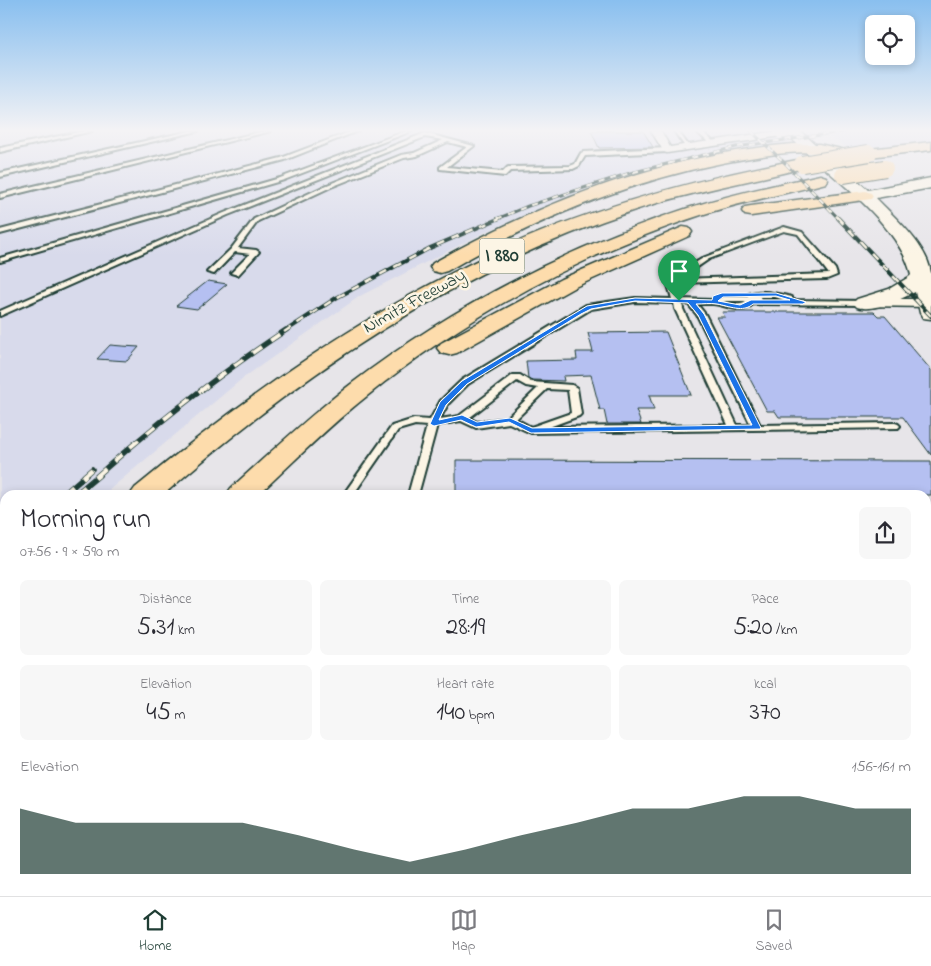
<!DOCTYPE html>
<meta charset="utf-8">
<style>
body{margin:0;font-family:"Indie Flower",sans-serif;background:#f7f7f7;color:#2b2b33;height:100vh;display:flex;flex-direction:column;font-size:19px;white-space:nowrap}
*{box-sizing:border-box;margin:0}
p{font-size:16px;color:#7c7c81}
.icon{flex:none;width:28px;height:28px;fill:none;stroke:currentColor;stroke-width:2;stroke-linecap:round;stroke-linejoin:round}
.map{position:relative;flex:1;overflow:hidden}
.drawer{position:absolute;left:0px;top:490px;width:931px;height:406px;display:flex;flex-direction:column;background:#fff;border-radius:15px 15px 0 0;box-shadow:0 2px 8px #0003}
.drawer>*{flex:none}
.buttons{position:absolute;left:865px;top:15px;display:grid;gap:10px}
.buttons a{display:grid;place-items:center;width:50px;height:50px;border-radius:8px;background:#fff;box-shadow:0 2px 8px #0003;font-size:25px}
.pin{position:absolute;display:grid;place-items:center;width:42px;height:42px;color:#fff;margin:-51px -21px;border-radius:50% 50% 50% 0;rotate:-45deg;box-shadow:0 0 5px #0007}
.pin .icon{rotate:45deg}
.round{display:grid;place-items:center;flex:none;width:52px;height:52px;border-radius:8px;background:#f7f7f7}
.summary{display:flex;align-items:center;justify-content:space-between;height:85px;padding:0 20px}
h1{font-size:28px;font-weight:600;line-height:38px}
.figures{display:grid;grid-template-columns:repeat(3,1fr);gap:8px;height:85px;padding:5px 20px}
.figures div{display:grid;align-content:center;border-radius:8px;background:#f7f7f7;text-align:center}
.figures b{font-size:25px;font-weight:600}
.figures small{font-size:14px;font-weight:400}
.figures p{font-size:14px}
.chart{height:140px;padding:10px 20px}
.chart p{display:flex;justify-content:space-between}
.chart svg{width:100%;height:90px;margin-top:5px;fill:#1f3d34;opacity:.7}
.menu{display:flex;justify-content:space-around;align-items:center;height:70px;border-top:1px solid #e1e1e2;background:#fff;font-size:14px;color:#7c7c81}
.menu a{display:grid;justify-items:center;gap:2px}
.menu .on{color:#1f3d34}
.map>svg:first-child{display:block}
</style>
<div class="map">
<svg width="931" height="896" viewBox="0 0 931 896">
<rect width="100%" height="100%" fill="#e7e5e9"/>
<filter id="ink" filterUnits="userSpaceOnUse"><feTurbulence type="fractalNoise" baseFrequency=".02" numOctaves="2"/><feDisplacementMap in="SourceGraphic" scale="10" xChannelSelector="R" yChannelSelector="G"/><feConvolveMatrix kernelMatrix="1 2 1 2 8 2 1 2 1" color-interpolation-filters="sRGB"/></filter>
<g filter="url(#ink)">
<path fill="#d8daeb" d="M931,131V141L849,149L828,135L790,140L789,142L784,144L687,161L641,172L584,190L489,230L360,296L243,378L103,495H5V584L0,589V132Z"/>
<path fill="#c7e39a" stroke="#739067" d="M5,874V891H181L179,896H0V882Z"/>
<g fill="#b5c0f1" stroke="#1f3d34">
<path d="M591,131H643L653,147L599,148Z"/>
<path d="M208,281L227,284L197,309L176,306Z"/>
<path d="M722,312H874L878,316H885L931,370V455L903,417H779L775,411H767L717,317H725Z"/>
<path d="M666,332L691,395H649L654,410H636L641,424H607L604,410H600L591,375L563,376L564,381L532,380L528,378L526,361L577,360L576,352H593L588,333Z"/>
<path d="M110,345L122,346L139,347L127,361L97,359Z"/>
<path d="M456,460L931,461V495H456Z"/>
</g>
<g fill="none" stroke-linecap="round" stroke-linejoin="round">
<g stroke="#1f3d34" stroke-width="4">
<g id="service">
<path d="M84,131H92L0,152V148Z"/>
<path d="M190,131H198L0,177V173Z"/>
<path d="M264,131H271L0,198V194Z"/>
<path d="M352,131H358L285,160L0,234V230L281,158Z"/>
<path d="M406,131H412L284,180L0,262V258L280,178Z"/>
<path d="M674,131H678L690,148H686Z"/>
<path d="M696,131H701L715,143L710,144Z"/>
<path d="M425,133L474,146L447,167L503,172L508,167L570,166L575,164L581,153L583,152L667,148L670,150L667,152L585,156L579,166L573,169L510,171L505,176L440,169V167L467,147L448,142L417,156L404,158L331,187L258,221L238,248L256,250L259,252L238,275L231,273L250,254L235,252L214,274L207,272L231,249L254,219L327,185L401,155L414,153L443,140L425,137L228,215L0,316V311L224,213Z"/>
<path d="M784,227L802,232L835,269L837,275L827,279L675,283L680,299L714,300L723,297H749L747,295C757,288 780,294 792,297V300L867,301V305H864L753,304C743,315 726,305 713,304C708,304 702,304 697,304L705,314L760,425L895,423L898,424L900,426L898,428L531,433L509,423L476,428L461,421L437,425L418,495H408L427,426L415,425L398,430L353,495H343L392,426L414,419L430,420L441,400L462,380L586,305L635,298L672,299L668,285V279L705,257ZM784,231L798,234L829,274L680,279L709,259ZM760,297H775L784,300H761ZM723,301H747C741,307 731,303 723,301ZM635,302L674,303L675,309L728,425L549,427L579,416L581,414L577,388L572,385L531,382L520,375H513L459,416L440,419L448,404L468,384L591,309ZM682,303L688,304L697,315L751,425H737L683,309ZM517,381L526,386L538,388L507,418L477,422L469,418ZM547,389L568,390L571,413L531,427L516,419Z"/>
<rect x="926" y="745" width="5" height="14"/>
<path d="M926,883H931V896H901L899,891H926Z"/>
<path d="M275,891H292V896H274Z"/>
</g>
</g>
<g stroke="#1f3d34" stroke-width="3">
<g id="minor">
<path d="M651,131H661L670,147L777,131H784L786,133L781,136L667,153L664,152Z"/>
<path d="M866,299H931V307L861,306L859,303L861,300Z"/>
<path d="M194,891H226L225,896H193Z"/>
<path d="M424,891H470L472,896H426Z"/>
</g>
</g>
<g stroke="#1f3d34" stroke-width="3">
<path id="secondary" d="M785,131H800L868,190L931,178V188L876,198C895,218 927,245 931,273C931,288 931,304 931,319L923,318L920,313L915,292C900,300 873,312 857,307L853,303L857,299L889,289L909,277L911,275C902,231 846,187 813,158C804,149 792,141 785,131Z"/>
</g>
<g stroke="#1f3d34" stroke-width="3">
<g id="motorway">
<path d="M931,142V150L869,157L864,156L862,153L864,150L869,149Z"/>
<path d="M793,144H819L850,151L852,154L850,157C840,160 827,154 817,153C796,151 776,154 756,157C645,174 543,215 447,271L440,273L433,271L430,267L433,263C543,201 666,154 793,144Z"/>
<path d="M802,159L807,161L810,164L807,167C750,182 692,191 635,210C457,269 303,372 163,495H130L135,488C250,393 371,308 508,246C602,204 702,178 802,159Z"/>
<path d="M820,175L826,177L828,180L826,183C784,194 742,202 701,215C580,255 466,316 367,396C329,426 294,461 258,495H226L231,488C270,453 309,416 351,384C453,306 566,248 688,208C731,194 776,185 820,175Z"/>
<path d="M865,191L871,193L873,196L871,199L751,216L745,215L742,211L745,207L751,206Z"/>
<path d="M683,227L689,228L692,232L689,236L575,287L457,353L449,355L441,353L437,348L441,343L561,279Z"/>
<path d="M5,613V645L0,647V615Z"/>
<path d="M5,741V783L0,785V743Z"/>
</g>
</g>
<use href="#service" fill="#fcf5e5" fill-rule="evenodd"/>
<use href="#minor" fill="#fcf5e5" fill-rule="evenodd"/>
<use href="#secondary" fill="#fcf5e5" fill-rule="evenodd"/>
<use href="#motorway" fill="#fddcac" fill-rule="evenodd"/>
<g stroke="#1f3d34" stroke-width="3">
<g id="rail-far3">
<path d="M751,131L786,164L839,219"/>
<path d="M497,219L528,206L630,173L736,147L847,131"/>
</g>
</g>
<g stroke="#1f3d34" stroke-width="4">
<g id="rail-far2">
<path d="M838,218L931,316"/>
<path d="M284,332L336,298L430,248L500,218"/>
</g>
</g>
<g stroke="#1f3d34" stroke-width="5.5">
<g id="rail-far1">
<path d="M84,476L92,469"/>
<path d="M97,476C157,423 219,374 286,330"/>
</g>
</g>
<g stroke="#1f3d34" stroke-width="6">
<g id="rail">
<path d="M63,495L86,475"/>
<path d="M75,495L99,475"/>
<path d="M0,552L5,548"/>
<path d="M0,565L5,560"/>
</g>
</g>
<use href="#rail-far3" stroke="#fcf5e5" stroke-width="2" stroke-dasharray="6" stroke-linecap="butt"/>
<use href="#rail-far2" stroke="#fcf5e5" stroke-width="2.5" stroke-dasharray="8" stroke-linecap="butt"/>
<use href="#rail-far1" stroke="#fcf5e5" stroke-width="4" stroke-dasharray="11" stroke-linecap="butt"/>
<use href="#rail" stroke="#fcf5e5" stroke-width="4.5" stroke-dasharray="13" stroke-linecap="butt"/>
<g stroke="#1f3d34" stroke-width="12" stroke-linecap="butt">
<path id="minor-bridge" d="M781,133L795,131"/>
</g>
<g stroke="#1f3d34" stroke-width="18" stroke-linecap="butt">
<g id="motorway-bridge">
<path d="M802,164L869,153"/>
<path d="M843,175L885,168"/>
</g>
</g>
<use href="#minor-bridge" stroke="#fcf5e5" stroke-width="11"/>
<use href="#motorway-bridge" stroke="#fddcac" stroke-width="16"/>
</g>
</g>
<linearGradient id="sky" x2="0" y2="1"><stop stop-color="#89bfef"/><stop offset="0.51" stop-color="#f4f3f5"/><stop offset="1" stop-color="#f4f3f5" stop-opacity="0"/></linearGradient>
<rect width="931" height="256" fill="url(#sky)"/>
<path fill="#1a73e8" stroke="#fff" fill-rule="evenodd" d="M722,293H776L806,302L803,304H753C743,313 729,306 717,304C710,303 703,304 696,304L704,314L761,428L760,429L531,433L509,422L476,427L461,420L434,426L430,424L440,402L462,381L587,306L635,298L712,300L713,296ZM776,296L790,300H751L740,305L718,301L723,297ZM635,301L688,303L698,315L752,425L532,428L510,418L477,422L462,415L439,420L446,405L467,384L581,314L591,309Z"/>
<g text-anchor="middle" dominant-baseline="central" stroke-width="5" stroke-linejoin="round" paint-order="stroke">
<g font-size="18" fill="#1f3d34" stroke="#fcf5e5">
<text transform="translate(415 302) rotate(-29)">Nimitz Freeway</text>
</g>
<rect fill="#fcf5e5" stroke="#617469" stroke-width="1" x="479.5" y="238.5" width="45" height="35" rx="4"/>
<g font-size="20" font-weight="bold" fill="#1f3d34">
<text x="502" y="256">I 880</text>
</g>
</g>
</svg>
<div class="buttons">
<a><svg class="icon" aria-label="locate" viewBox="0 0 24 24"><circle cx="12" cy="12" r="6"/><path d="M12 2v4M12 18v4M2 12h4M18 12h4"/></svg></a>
</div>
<div class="pin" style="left:679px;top:301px;background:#1e9e55"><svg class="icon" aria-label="arrive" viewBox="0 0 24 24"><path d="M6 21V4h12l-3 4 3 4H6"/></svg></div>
<section class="drawer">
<div class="summary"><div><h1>Morning run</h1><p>07:56 · 9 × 590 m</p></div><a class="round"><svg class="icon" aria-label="share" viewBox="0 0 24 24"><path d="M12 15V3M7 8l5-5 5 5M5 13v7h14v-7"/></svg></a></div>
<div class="figures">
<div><p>Distance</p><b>5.31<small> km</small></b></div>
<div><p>Time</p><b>28:19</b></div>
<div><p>Pace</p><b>5:20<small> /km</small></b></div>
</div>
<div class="figures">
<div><p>Elevation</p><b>45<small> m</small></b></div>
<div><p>Heart rate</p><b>140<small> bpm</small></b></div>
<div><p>kcal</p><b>370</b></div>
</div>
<div class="chart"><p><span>Elevation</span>156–161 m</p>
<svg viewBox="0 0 160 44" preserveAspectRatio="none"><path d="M0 44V12L10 19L20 19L30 19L40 19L50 25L60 32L70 38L80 32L90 25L100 19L110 12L120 12L130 6L140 6L150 12L160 12V44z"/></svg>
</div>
</section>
</div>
<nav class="menu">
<a class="on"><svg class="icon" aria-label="home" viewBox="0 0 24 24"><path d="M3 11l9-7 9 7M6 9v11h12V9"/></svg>Home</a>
<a><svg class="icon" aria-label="map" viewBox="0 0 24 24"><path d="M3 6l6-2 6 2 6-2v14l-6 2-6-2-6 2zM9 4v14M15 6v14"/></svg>Map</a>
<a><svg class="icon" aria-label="saved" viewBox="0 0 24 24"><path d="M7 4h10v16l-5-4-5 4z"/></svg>Saved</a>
</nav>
